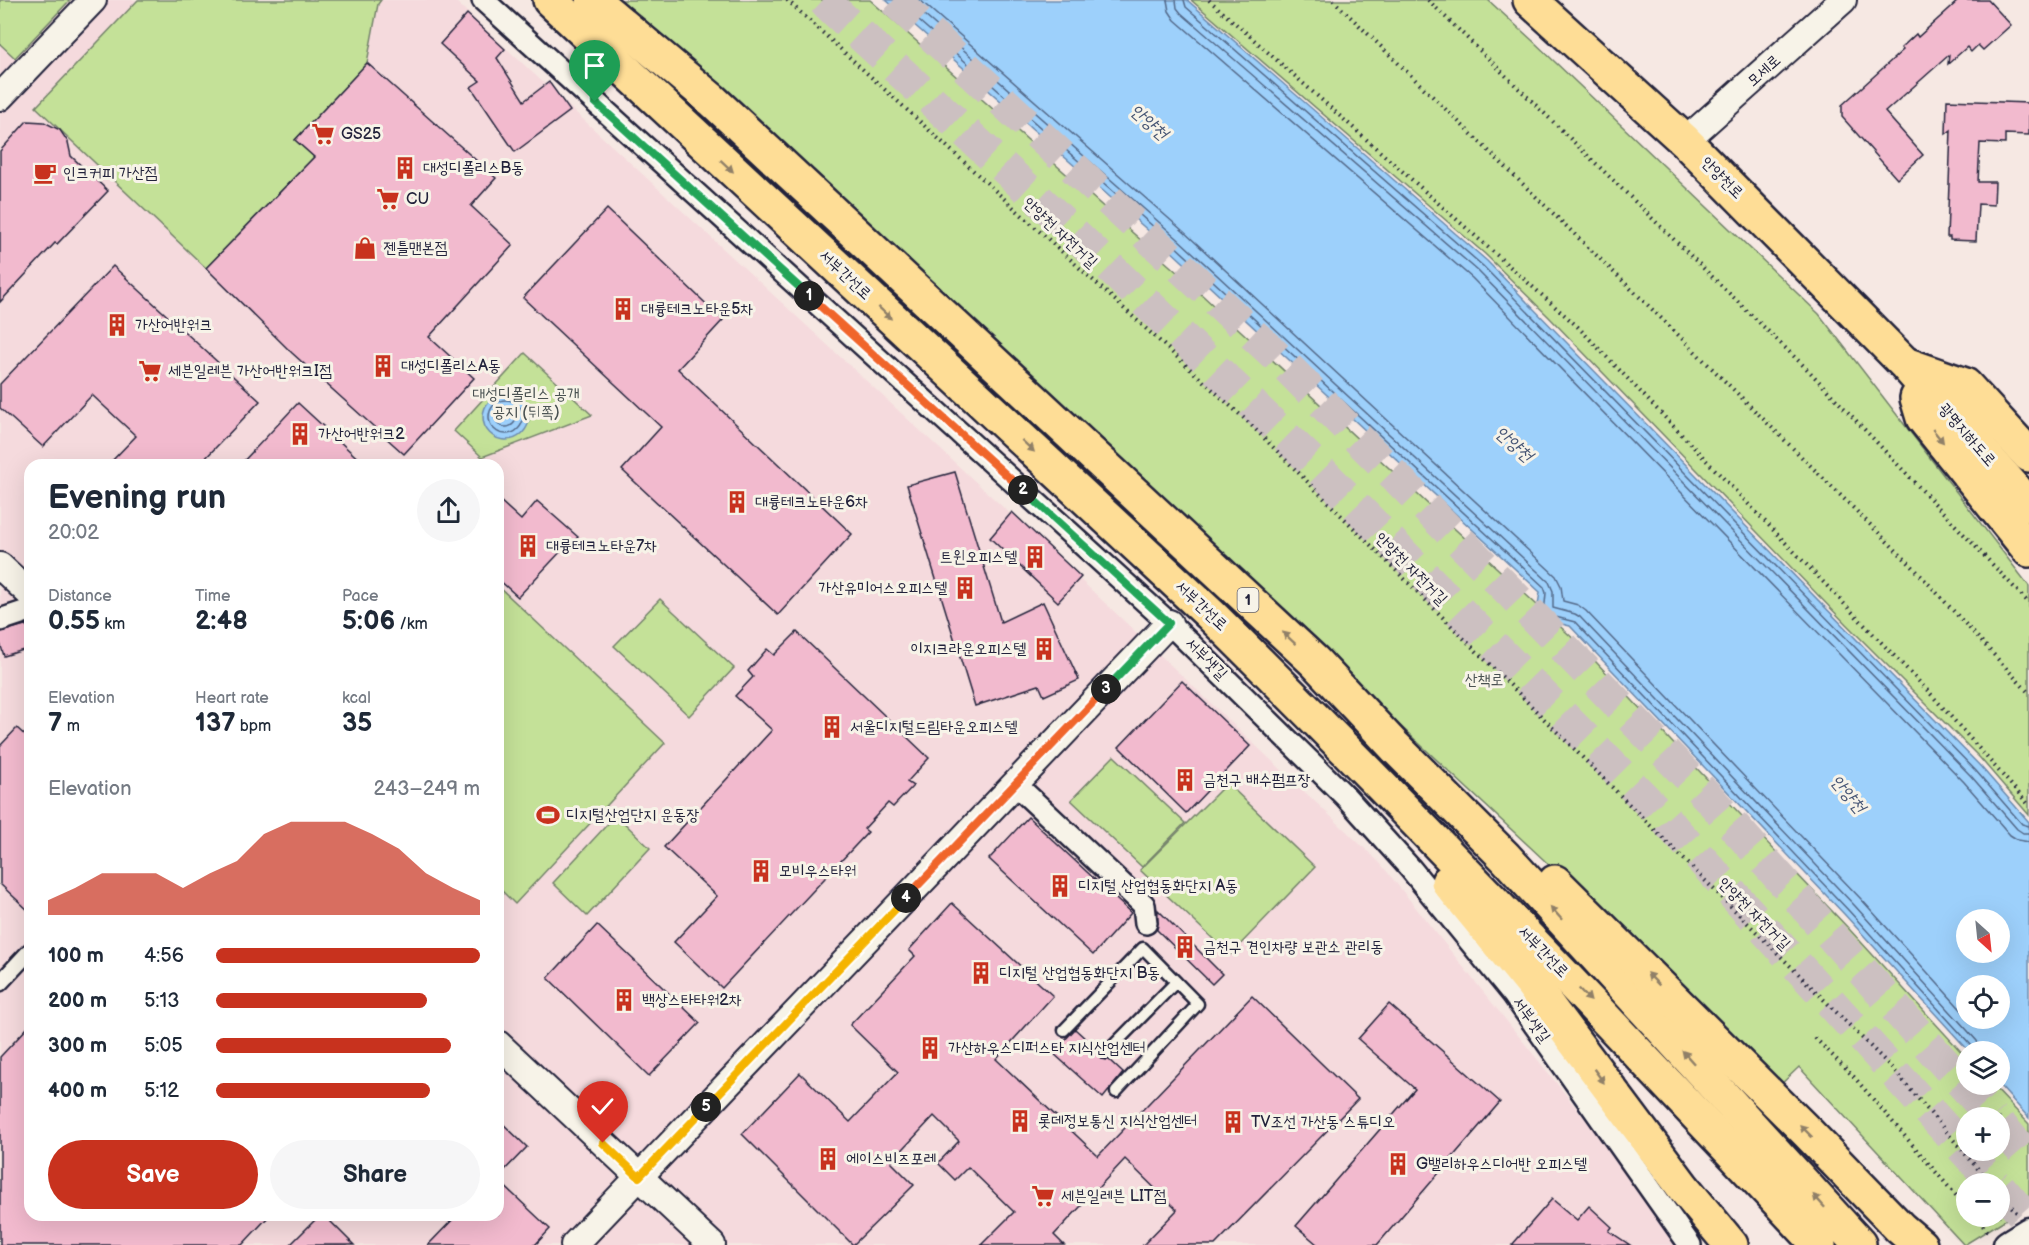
<!DOCTYPE html>
<meta charset="utf-8">
<style>
body{margin:0;font-family:"Balsamiq Sans","Poor Story",sans-serif;background:#f6f6f7;color:#1f2937;height:100vh;display:flex;flex-direction:column;font-size:22px;white-space:nowrap}
*{box-sizing:border-box;margin:0}
p{font-size:20px;color:#747a83}
.icon{flex:none;width:33px;height:33px;fill:none;stroke:currentColor;stroke-width:2;stroke-linecap:round;stroke-linejoin:round}
.map{position:relative;flex:1;overflow:hidden}
.drawer{position:absolute;left:24px;top:459px;width:480px;height:762px;display:flex;flex-direction:column;background:#fff;border-radius:18px;box-shadow:0 6px 24px #0002}
.drawer>*{flex:none}
.needle{width:39px;rotate:153deg}
.tools{position:absolute;left:1956px;top:909px;display:grid;gap:12px}
.tools a{display:grid;place-items:center;width:54px;height:54px;border-radius:50%;background:#fff;box-shadow:0 6px 24px #0002;font-size:30px}
.pin{position:absolute;display:grid;place-items:center;width:51px;height:51px;color:#fff;margin:-62px -26px;border-radius:50% 50% 50% 0;rotate:-45deg;box-shadow:0 0 6px #0007}
.pin .icon{rotate:45deg}
.km{position:absolute;width:30px;height:30px;margin:-15px;border-radius:50%;background:#222;color:#fff;font-size:16px;line-height:30px;text-align:center}
.round{display:grid;place-items:center;flex:none;width:63px;height:63px;border-radius:32px;background:#f6f6f7}
.overview{display:flex;align-items:center;justify-content:space-between;height:102px;padding:0 24px}
h1{font-size:33px;font-weight:600;line-height:45px}
.stats{display:grid;grid-template-columns:repeat(3,1fr);gap:9px;height:102px;padding:6px 24px}
.stats div{display:grid;align-content:center}
.stats b{font-size:26px;font-weight:600}
.stats small{font-size:16px;font-weight:400}
.stats p{font-size:16px}
.chart{height:168px;padding:12px 24px}
.chart p{display:flex;justify-content:space-between}
.chart svg{width:100%;height:108px;margin-top:6px;fill:#c8321e;opacity:.7}
.primary-button{display:flex;gap:12px;margin-top:auto;padding:12px 24px}
.primary-button a{flex:1;height:69px;border-radius:36px;background:#c8321e;color:#fff;font-size:24px;font-weight:600;line-height:69px;text-align:center}
.primary-button a+a{background:#f6f6f7;color:#1f2937}
ul{padding:0 24px;list-style:none;font-size:20px}
li{display:grid;grid-template-columns:96px 72px 1fr;align-items:center;height:45px}
li i{height:15px;border-radius:8px;background:#c8321e}
.map>svg:first-child{display:block}
</style>
<div class="map">
<svg width="2029" height="1245" viewBox="0 0 2029 1245">
<rect width="100%" height="100%" fill="#f6e8e3"/>
<filter id="ink" filterUnits="userSpaceOnUse"><feTurbulence type="fractalNoise" baseFrequency=".0167" numOctaves="2"/><feDisplacementMap in="SourceGraphic" scale="12" xChannelSelector="R" yChannelSelector="G"/><feConvolveMatrix kernelMatrix="1 2 1 2 8 2 1 2 1" color-interpolation-filters="sRGB"/></filter>
<g filter="url(#ink)">
<path fill="#f5dadd" fill-rule="evenodd" d="M0,0H454L1032,534L1380,863L1594,1130L1678,1245H0ZM30,465H498V1215H30Z"/>
<g fill="#c4e198" stroke="#73826a" stroke-width="1.5" fill-rule="evenodd">
<path d="M0,0H70L15,58L0,44Z"/>
<path d="M138,0H381L378,4L367,63L295,140L314,157L206,268L36,107Z"/>
<path d="M613,0H870L1187,281L1578,643L1850,930L1966,1057V1084L1992,1085L2029,1124V1205L1964,1245L1799,1067L1775,1090L1544,860L855,217ZM1966,1118H2000V1150H1966ZM1966,1184H2000V1216H1966Z"/>
<path d="M1191,0H1488L1533,41L1819,314L2029,586V815L1980,758L1846,624L1549,317L1485,254Z"/>
<path d="M525,353L592,415L482,457L454,431Z"/>
<path d="M498,586L665,743L515,904L498,887Z"/>
<path d="M660,599L734,668L689,716L614,646Z"/>
<path d="M1114,756L1185,823L1142,867L1071,800Z"/>
<path d="M1227,783L1315,867L1230,955L1140,870Z"/>
<path d="M616,815L650,848L587,916L553,883Z"/>
</g>
<g fill="#9dd0fb" stroke="#6c8aae" stroke-width="1.5" fill-rule="evenodd">
<path d="M886,0H1187L1487,261L1981,767L2029,822V1118L1999,1085L2000,1052L1969,1051L1845,915L1570,626L1536,618L1540,592L1168,248ZM1966,920H2000V952H1966ZM1966,986H2000V1018H1966Z"/>
<circle cx="506" cy="417" r="23"/>
</g>
<g fill="none" stroke-linecap="round" stroke-linejoin="round">
<g stroke="#536888" stroke-width="1.5">
<path d="M895,0L1172,243L1544,587L1546,593L1544,614L1575,622L1849,911L1971,1045L1973,1052"/>
<path d="M907,0L1177,238L1549,582L1553,591V608L1575,614L1580,617L1855,906L1977,1041L1981,1052"/>
<path d="M920,0L1183,231L1556,576L1561,586L1563,601L1578,605L1586,611L1861,899L1966,1015"/>
<path d="M1167,0L1169,11L1175,20L1472,278L1964,782L2010,835L2018,840L2029,842"/>
<path d="M1176,0L1177,8L1181,13L1478,271L1971,776L2017,829L2023,833H2029"/>
<path d="M1184,0L1186,7L1483,266L1976,771L2022,824L2029,826"/>
<circle cx="506" cy="417" r="17"/>
<circle cx="506" cy="417" r="10"/>
</g>
</g>
<g fill="#f2bace" stroke="#22223b" stroke-width="1.5">
<path d="M1959,0H1988L2011,25L1983,50L1978,45L1971,52L1967,47L1948,64L1949,55L1885,112L1923,155L1897,179L1842,117V105L1903,50L1901,48L1916,34L1918,37Z"/>
<path d="M467,14L505,49L497,58L524,101L549,82L570,111L515,152L471,87L480,81L440,44Z"/>
<path d="M367,63L496,178L471,206L513,245L429,337L474,378L404,454L292,353L206,268L314,157L295,140Z"/>
<path d="M1947,100L2029,103V135L2005,134V144L1980,143L1978,182H1995L1994,205L1978,204L1976,241L1950,240V237H1947L1951,130L1946,134Z"/>
<path d="M27,121L44,122L60,130L68,142L71,156L108,191L57,244L55,243L0,302V151Z"/>
<path d="M607,209L723,320L678,369L852,534L778,615L622,470L661,427L523,298Z"/>
<path d="M113,266L260,401L199,465H108L136,436L92,395L43,447L0,408V384Z"/>
<path d="M298,403L365,465H240Z"/>
<path d="M955,472L1001,622L1043,602L1079,680L1044,696L1039,685L975,706L907,485Z"/>
<path d="M498,499L521,520L537,501L578,537L567,549L565,547L518,597L498,579Z"/>
<path d="M1012,512L1081,577L1058,602L990,538Z"/>
<path d="M25,625L30,629V648L4,656L0,643V632Z"/>
<path d="M797,632L929,758L907,782L913,786L893,807L888,803L864,829L868,832L722,988L674,942L717,896L664,847L772,730L735,696L753,677L748,671L767,649L774,655Z"/>
<path d="M1182,681L1250,746L1186,813L1119,747Z"/>
<path d="M17,728L30,740V912L0,884V746Z"/>
<path d="M1028,817L1131,913L1093,955L989,859Z"/>
<path d="M952,903L1053,996L996,1059L1098,1156L1252,996L1358,1099L1215,1245H1143L1177,1210L1125,1159L1054,1235L1064,1245H981L1014,1212L968,1167L955,1180L938,1163L959,1141L934,1116L891,1162L914,1185L853,1245L742,1134L800,1073L850,1122L898,1072L850,1025L915,956L909,950Z"/>
<path d="M1158,910L1222,974L1212,984L1157,930Z"/>
<path d="M597,925L700,1023L649,1076L548,978Z"/>
<path d="M1389,1004L1500,1102L1377,1245H1318L1296,1226L1415,1089L1358,1039Z"/>
<path d="M30,1025V1215H270L242,1245H0V1057Z"/>
<path d="M1075,1029L1099,1051L1101,1059L1109,1060L1123,1073L1103,1098L1053,1053Z"/>
<path d="M498,1119L527,1147L498,1177Z"/>
<path d="M498,1180L550,1229L535,1245H428L457,1215H498Z"/>
<path d="M1552,1199L1577,1220L1589,1206L1612,1227L1609,1231L1630,1245H1512Z"/>
<path d="M320,1215H324L354,1245H290Z"/>
</g>
<g fill="none" stroke-linecap="round" stroke-linejoin="round">
<g stroke="#ccc0c1" stroke-width="33" stroke-dasharray="33 16" stroke-linecap="butt">
<path d="M823,0L1052,212L1312,462L1662,816L1995,1184"/>
<path d="M894,0L1273,353L1512,594L1709,798L1993,1118"/>
<path d="M2000,1125L2029,1158"/>
<path d="M2000,1188L2029,1221"/>
</g>
<g stroke="#22223b" stroke-width="15">
<g id="service">
<path d="M1064,1030L1143,948L1198,1004L1116,1092"/>
<path d="M1106,1053L1176,982"/>
</g>
</g>
<g stroke="#22223b" stroke-width="20">
<path id="pedestrian" d="M0,983L30,951"/>
</g>
<g stroke="#22223b" stroke-width="26">
<g id="minor">
<path d="M483,0L1169,623L1346,797L1410,868L1513,994L1690,1245"/>
<path d="M0,620L30,610"/>
<path d="M1015,784L1144,905L1146,923"/>
</g>
</g>
<g stroke="#22223b" stroke-width="30">
<g id="tertiary">
<path d="M0,97L93,0"/>
<path d="M1685,141L1843,0"/>
<path d="M0,566L30,594"/>
<path d="M498,1044L712,1245"/>
<path d="M574,1245L1169,623"/>
</g>
</g>
<g stroke="#22223b" stroke-width="33">
<path id="secondary" d="M2008,1245L2029,1232"/>
</g>
<g stroke="#22223b" stroke-width="38">
<g id="primary">
<path d="M550,0L1210,614C1418,819 1619,1032 1819,1245"/>
<path d="M593,0L712,100L1315,662L1395,747L1505,857L1859,1244"/>
<path d="M1530,0L1685,141L1906,365L2029,505"/>
<path d="M1908,365L1965,385L2029,455"/>
<path d="M1917,398L1923,418L2029,550"/>
<path d="M1448,882L1530,982L1683,1187L1731,1245"/>
<path d="M1555,882L1808,1133L1900,1228L1920,1245"/>
</g>
</g>
<g stroke="#22223b" stroke-width="4" stroke-dasharray="1.5 4.5" stroke-linecap="butt">
<path d="M787,0L1249,423L1892,1068L1991,1184"/>
<path d="M1209,0L1578,327L1929,692L2029,805"/>
<path d="M1333,0L1660,317L1913,567L2029,693"/>
<path d="M1428,0L1810,372L2029,603"/>
<path d="M1815,1038L1854,1077L1966,1207"/>
<path d="M2000,1193L2017,1213"/>
<path d="M1975,1216L1990,1234"/>
</g>
<use href="#service" stroke="#f7f3e8" stroke-width="10"/>
<use href="#pedestrian" stroke="#f7f3e8" stroke-width="15"/>
<use href="#minor" stroke="#f7f3e8" stroke-width="21"/>
<use href="#tertiary" stroke="#f7f3e8" stroke-width="26"/>
<use href="#secondary" stroke="#f7f3e8" stroke-width="28"/>
<use href="#primary" stroke="#fedd96" stroke-width="33"/>
</g>
<defs><path id="oneway-solid" d="M-6-.8H1V-3.2L6.5 0L1 3.2V.8H-6Z" transform="scale(1.5)"/></defs>
<g fill="#908068">
<use href="#oneway-solid" transform="translate(727 166) rotate(43)"/>
<use href="#oneway-solid" transform="translate(885 313) rotate(43)"/>
<use href="#oneway-solid" transform="translate(1938 436) rotate(51)"/>
<use href="#oneway-solid" transform="translate(1028 446) rotate(43)"/>
<use href="#oneway-solid" transform="translate(1289 638) rotate(-137)"/>
<use href="#oneway-solid" transform="translate(1556 913) rotate(-132)"/>
<use href="#oneway-solid" transform="translate(1653 979) rotate(-135)"/>
<use href="#oneway-solid" transform="translate(1585 995) rotate(46)"/>
<use href="#oneway-solid" transform="translate(1688 1057) rotate(-132)"/>
<use href="#oneway-solid" transform="translate(1599 1076) rotate(54)"/>
<use href="#oneway-solid" transform="translate(1806 1131) rotate(-135)"/>
<use href="#oneway-solid" transform="translate(1819 1201) rotate(-132)"/>
</g>
</g>
<g fill="none" stroke-linecap="round" stroke-linejoin="round" filter="url(#ink)">
<g stroke="#fff" stroke-width="12">
<path id="split-1" d="M595,102L809,296"/>
</g>
<g stroke="#fff" stroke-width="12">
<path id="split-2" d="M809,296L1023,490"/>
</g>
<g stroke="#fff" stroke-width="12">
<path id="split-3" d="M1023,490L1169,623L1106,689"/>
</g>
<g stroke="#fff" stroke-width="12">
<path id="split-4" d="M906,898L1106,689"/>
</g>
<g stroke="#fff" stroke-width="12">
<path id="split-5" d="M706,1107L906,898"/>
</g>
<g stroke="#fff" stroke-width="12">
<path id="split-6" d="M603,1143L639,1177L706,1107"/>
</g>
<use href="#split-1" stroke="#22a559" stroke-width="8"/>
<use href="#split-2" stroke="#f0652b" stroke-width="8"/>
<use href="#split-3" stroke="#22a559" stroke-width="8"/>
<use href="#split-4" stroke="#f0652b" stroke-width="8"/>
<use href="#split-5" stroke="#f5b400" stroke-width="8"/>
<use href="#split-6" stroke="#f5b400" stroke-width="8"/>
</g>
<defs>
<g id="supermarket-bare" transform="scale(1.8)"><path d="M-6-5.5h2.5l.6 2H6L4.5 2H-2.5L-4.4-4H-6ZM-1.5 3.2a1.3 1.3 0 1 0 .1 0ZM3 3.2a1.3 1.3 0 1 0 .1 0Z" fill="#c8321e" stroke="#f7f3e8" stroke-width="2.5" paint-order="stroke"/></g>
<g id="building-bare" transform="scale(1.8)"><path d="M-4-6H4V6H1V3H-1V6H-4ZM-2.5-4.3h1.7v1.8h-1.7ZM.8-4.3h1.7v1.8H.8ZM-2.5-1h1.7V.8h-1.7ZM.8-1h1.7V.8H.8Z" fill="#c8321e" stroke="#f7f3e8" stroke-width="2.5" paint-order="stroke"/></g>
<g id="cafe-bare" transform="scale(1.8)"><path d="M-5.5-4.5H6V0H3Q3 3.5 0 3.5H-2.5Q-5.5 3.5-5.5 0ZM3-3.2v2h1.7v-2ZM-6 4.5H4V6H-6Z" fill="#c8321e" stroke="#f7f3e8" stroke-width="2.5" paint-order="stroke"/></g>
<g id="shop-bare" transform="scale(1.8)"><path d="M-5-2.5h2.3a2.7 3.5 0 0 1 5.4 0H5L5.5 6h-11ZM-1.5-2.5h3a1.5 2.3 0 0 0-3 0Z" fill="#c8321e" stroke="#f7f3e8" stroke-width="2.5" paint-order="stroke"/></g>
<g id="stadium-bare" transform="scale(1.8)"><path d="M0-5a6.5 5 0 1 0 0 10a6.5 5 0 1 0 0-10ZM-3.5-1.8h7v3.6h-7Z" fill="#c8321e" stroke="#f7f3e8" stroke-width="2.5" paint-order="stroke"/></g>
</defs>
<g fill-rule="evenodd">
<use href="#supermarket-bare" x="323" y="134"/>
<use href="#building-bare" x="405" y="168"/>
<use href="#cafe-bare" x="45" y="173"/>
<use href="#supermarket-bare" x="388" y="199"/>
<use href="#shop-bare" x="365" y="248"/>
<use href="#building-bare" x="623" y="309"/>
<use href="#building-bare" x="117" y="325"/>
<use href="#building-bare" x="383" y="366"/>
<use href="#supermarket-bare" x="150" y="371"/>
<use href="#building-bare" x="300" y="434"/>
<use href="#building-bare" x="737" y="502"/>
<use href="#building-bare" x="528" y="546"/>
<use href="#building-bare" x="1035" y="557"/>
<use href="#building-bare" x="965" y="588"/>
<use href="#building-bare" x="1044" y="649"/>
<use href="#building-bare" x="832" y="727"/>
<use href="#building-bare" x="1185" y="780"/>
<use href="#stadium-bare" x="548" y="815"/>
<use href="#building-bare" x="761" y="871"/>
<use href="#building-bare" x="1060" y="886"/>
<use href="#building-bare" x="1185" y="947"/>
<use href="#building-bare" x="981" y="973"/>
<use href="#building-bare" x="624" y="1000"/>
<use href="#building-bare" x="930" y="1048"/>
<use href="#building-bare" x="1020" y="1121"/>
<use href="#building-bare" x="1233" y="1122"/>
<use href="#building-bare" x="828" y="1159"/>
<use href="#building-bare" x="1398" y="1164"/>
<use href="#supermarket-bare" x="1043" y="1196"/>
</g>
<g text-anchor="middle" dominant-baseline="central" stroke-width="6" stroke-linejoin="round" paint-order="stroke">
<rect fill="#f7f3e8" stroke="#62616f" stroke-width="1.5" x="1237.5" y="588" width="21" height="24" rx="4.5"/>
<g font-size="15" font-weight="bold" fill="#22223b">
<text x="1248" y="600">1</text>
</g>
<g font-size="16" fill="#22223b" stroke="#f7f3e8">
<text transform="translate(1764 71) rotate(-42)">모세로</text>
<text transform="translate(1722 178) rotate(45)">안양천로</text>
<text transform="translate(1060 233) rotate(43)">안양천 자전거길</text>
<text transform="translate(845 275) rotate(43)">서부간선로</text>
<text transform="translate(1967 435) rotate(49)">광명지하도로</text>
<text transform="translate(1411 569) rotate(45)">안양천 자전거길</text>
<text transform="translate(1201 606) rotate(43)">서부간선로</text>
<text transform="translate(1206 659) rotate(45)">서부샛길</text>
<text transform="translate(1754 914) rotate(45)">안양천 자전거길</text>
<text transform="translate(1543 952) rotate(46)">서부간선로</text>
<text transform="translate(1531 1020) rotate(54)">서부샛길</text>
</g>
<g font-size="16" fill="#22223b" stroke="#f7f3e8" text-anchor="start">
<text x="341" y="134">GS25</text>
<text x="423" y="168">대성디폴리스B동</text>
<text x="63" y="173">인크커피 가산점</text>
<text x="406" y="199">CU</text>
<text x="383" y="248">젠틀맨본점</text>
<text x="641" y="309">대륭테크노타운5차</text>
<text x="135" y="325">가산어반워크</text>
<text x="401" y="366">대성디폴리스A동</text>
<text x="168" y="371">세븐일레븐 가산어반워크I점</text>
<text x="318" y="434">가산어반워크2</text>
<text x="755" y="502">대륭테크노타운6차</text>
<text x="546" y="546">대륭테크노타운7차</text>
<text x="1017" y="557" text-anchor="end">트윈오피스텔</text>
<text x="947" y="588" text-anchor="end">가산유미어스오피스텔</text>
<text x="1026" y="649" text-anchor="end">이지크라운오피스텔</text>
<text x="850" y="727">서울디지털드림타운오피스텔</text>
<text x="1203" y="780">금천구 배수펌프장</text>
<text x="566" y="815">디지털산업단지 운동장</text>
<text x="779" y="871">모비우스타워</text>
<text x="1078" y="886">디지털 산업협동화단지 A동</text>
<text x="1203" y="947">금천구 견인차량 보관소 관리동</text>
<text x="999" y="973">디지털 산업협동화단지 B동</text>
<text x="642" y="1000">백상스타타워2차</text>
<text x="948" y="1048">가산하우스디퍼스타 지식산업센터</text>
<text x="1038" y="1121">롯데정보통신 지식산업센터</text>
<text x="1251" y="1122">TV조선 가산동 스튜디오</text>
<text x="846" y="1159">에이스비즈포레</text>
<text x="1416" y="1164">G밸리하우스디어반 오피스텔</text>
<text x="1061" y="1196">세븐일레븐 LIT점</text>
</g>
<g font-size="16" fill="#4a5252" stroke="#f7f3e8">
<text x="526" y="394">대성디폴리스 공개<tspan x="526" dy="18">공지 (뒤쪽)</tspan></text>
<text x="1484" y="680">산책로</text>
</g>
<g font-size="18" font-style="italic" fill="#475675" stroke="#f7f3e8">
<text transform="translate(1149 122) rotate(41)">안양천</text>
<text transform="translate(1514 444) rotate(41)">안양천</text>
<text transform="translate(1848 794) rotate(50)">안양천</text>
</g>
</g>
</svg>
<div class="tools">
<a><svg class="needle" viewBox="-14 -14 28 28"><path d="M0-13l5 13h-10z" fill="#e53935"/><path d="M0 13l5-13h-10z" fill="#747a83"/></svg></a>
<a><svg class="icon" aria-label="locate" viewBox="0 0 24 24"><circle cx="12" cy="12" r="6"/><path d="M12 2v4M12 18v4M2 12h4M18 12h4"/></svg></a>
<a><svg class="icon" aria-label="layers" viewBox="0 0 24 24"><path d="M12 4l9 5-9 5-9-5zM3 14l9 5 9-5"/></svg></a>
<a>+</a>
<a>−</a>
</div>
<div class="pin" style="left:595px;top:102px;background:#1e9e55"><svg class="icon" aria-label="arrive" viewBox="0 0 24 24"><path d="M6 21V4h12l-3 4 3 4H6"/></svg></div>
<div class="pin" style="left:603px;top:1143px;background:#d93025"><svg class="icon" aria-label="check" viewBox="0 0 24 24"><path d="M5 12l5 5 9-10"/></svg></div>
<b class="km" style="left:809px;top:296px">1</b>
<b class="km" style="left:1023px;top:490px">2</b>
<b class="km" style="left:1106px;top:689px">3</b>
<b class="km" style="left:906px;top:898px">4</b>
<b class="km" style="left:706px;top:1107px">5</b>
<section class="drawer">
<div class="overview"><div><h1>Evening run</h1><p>20:02</p></div><a class="round"><svg class="icon" aria-label="share" viewBox="0 0 24 24"><path d="M12 15V3M7 8l5-5 5 5M5 13v7h14v-7"/></svg></a></div>
<div class="stats">
<div><p>Distance</p><b>0.55<small> km</small></b></div>
<div><p>Time</p><b>2:48</b></div>
<div><p>Pace</p><b>5:06<small> /km</small></b></div>
</div>
<div class="stats">
<div><p>Elevation</p><b>7<small> m</small></b></div>
<div><p>Heart rate</p><b>137<small> bpm</small></b></div>
<div><p>kcal</p><b>35</b></div>
</div>
<div class="chart"><p><span>Elevation</span>243–249 m</p>
<svg viewBox="0 0 160 44" preserveAspectRatio="none"><path d="M0 44V38L10 33L20 27L30 27L40 27L50 33L60 27L70 22L80 11L90 6L100 6L110 6L120 11L130 17L140 27L150 33L160 38V44z"/></svg>
</div>
<ul>
<li><b>100 m</b>4:56<i style="width:100%"></i></li>
<li><b>200 m</b>5:13<i style="width:80%"></i></li>
<li><b>300 m</b>5:05<i style="width:89%"></i></li>
<li><b>400 m</b>5:12<i style="width:81%"></i></li>
</ul>
<div class="primary-button"><a>Save</a><a>Share</a></div>
</section>
</div>
